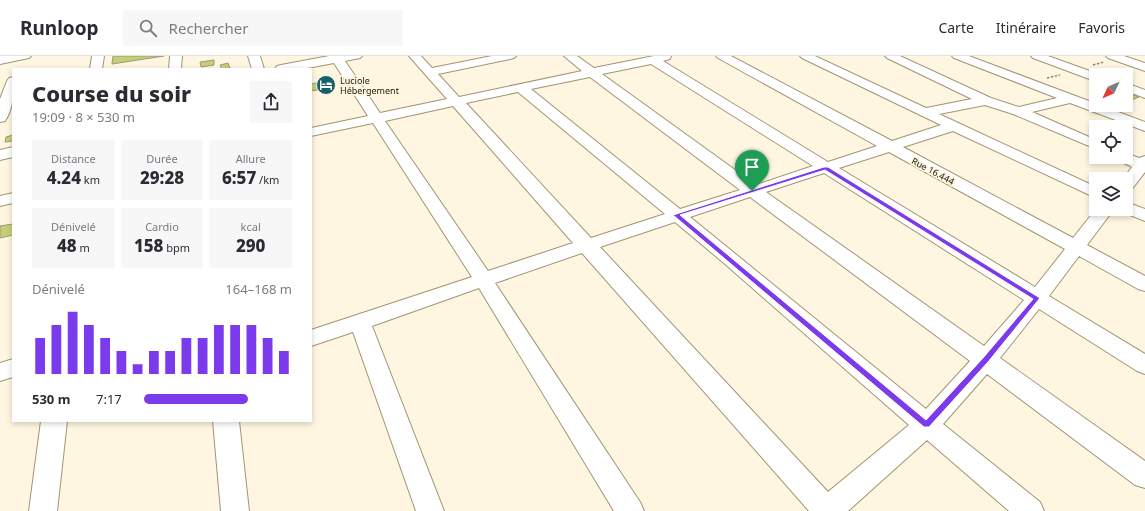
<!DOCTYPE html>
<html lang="fr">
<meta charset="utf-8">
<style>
body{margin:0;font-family:"Noto Sans",sans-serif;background:#f7f7f7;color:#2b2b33;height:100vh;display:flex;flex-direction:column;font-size:15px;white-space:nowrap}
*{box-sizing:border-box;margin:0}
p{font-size:13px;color:#7c7c81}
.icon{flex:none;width:22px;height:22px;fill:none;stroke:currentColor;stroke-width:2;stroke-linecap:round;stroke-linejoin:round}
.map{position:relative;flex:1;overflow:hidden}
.side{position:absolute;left:12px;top:12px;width:300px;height:354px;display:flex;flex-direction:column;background:#fff;border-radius:0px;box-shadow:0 2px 6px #0003}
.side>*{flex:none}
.needle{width:26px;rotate:226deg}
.buttons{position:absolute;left:1089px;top:12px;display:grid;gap:8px}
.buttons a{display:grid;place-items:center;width:44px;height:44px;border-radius:0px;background:#fff;box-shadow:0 2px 6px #0003;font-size:20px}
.pin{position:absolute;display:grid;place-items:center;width:34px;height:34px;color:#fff;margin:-41px -17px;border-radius:50% 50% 50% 0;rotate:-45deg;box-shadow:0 0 4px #0007}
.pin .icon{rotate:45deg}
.round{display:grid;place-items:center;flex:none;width:42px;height:42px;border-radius:0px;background:#f7f7f7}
.head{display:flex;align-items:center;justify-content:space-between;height:68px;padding:0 20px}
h1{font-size:22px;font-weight:800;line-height:30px}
.metrics{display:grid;grid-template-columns:repeat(3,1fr);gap:6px;height:68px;padding:4px 20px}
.metrics div{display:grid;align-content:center;border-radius:0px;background:#f7f7f7;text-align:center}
.metrics b{font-size:17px;font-weight:800}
.metrics small{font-size:11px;font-weight:400}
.metrics p{font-size:11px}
.chart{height:112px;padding:8px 20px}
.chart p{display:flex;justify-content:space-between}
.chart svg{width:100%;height:72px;margin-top:4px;stroke:#7c3aed;stroke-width:6}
ul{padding:0 20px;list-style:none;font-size:13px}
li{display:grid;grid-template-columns:64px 48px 1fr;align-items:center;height:30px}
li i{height:10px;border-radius:5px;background:#7c3aed}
header{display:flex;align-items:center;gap:24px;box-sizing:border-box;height:56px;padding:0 20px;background:#fff;border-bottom:1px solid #e1e1e2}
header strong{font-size:19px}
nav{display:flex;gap:22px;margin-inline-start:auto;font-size:14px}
.search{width:280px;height:36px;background:#f7f7f7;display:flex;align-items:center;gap:10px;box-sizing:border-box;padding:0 14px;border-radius:0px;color:#7c7c81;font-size:15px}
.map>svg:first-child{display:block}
</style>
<header>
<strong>Runloop</strong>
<div class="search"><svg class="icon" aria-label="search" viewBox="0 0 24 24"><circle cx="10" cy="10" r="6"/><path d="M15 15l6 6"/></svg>Rechercher</div>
<nav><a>Carte</a><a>Itinéraire</a><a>Favoris</a></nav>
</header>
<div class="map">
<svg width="1145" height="455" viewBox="0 0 1145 455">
<rect width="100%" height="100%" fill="#fef6e0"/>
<g fill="#c7ce75" stroke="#989c79">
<path d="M113,0H164L112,8Z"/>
<path d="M214,4V9L201,11L200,6Z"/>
<path d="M228,7L230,12L222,13L220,9Z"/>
<path d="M331,24L335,31L311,35V28Z"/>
<path d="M1126,36L1139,41L1132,44L1128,43L1126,44Z"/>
<path d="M13,79V85L5,86L6,81Z"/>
<path d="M13,168V179L0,182V170Z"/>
</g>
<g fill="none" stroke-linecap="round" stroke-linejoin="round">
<g stroke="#a29473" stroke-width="2">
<g id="minor">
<path d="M0,0H31L29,2L0,8Z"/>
<path d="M92,0H104L102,13H90Z"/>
<path d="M170,0H182L181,13H169Z"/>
<path d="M248,0H260L264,13H252Z"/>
<path d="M329,0H362L360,2L345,5L380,57L447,43L409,0H421L432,12L492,0H516L514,2L510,3L438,18L459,41L582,15L564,0H577L594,12L654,0H671L670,3L663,5L828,106L877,90L718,2L716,0H731L892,85L941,69L802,2L800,0H815L926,52L972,43L887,2L885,0H900L991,42L1019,51L1057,42L954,2L952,0H969L1145,66V75L1070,47L1032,56L1096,84V93L1013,58L985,49L939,58L1096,131V142L953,75L903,91L1073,182L1096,153H1114L1087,189L1145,220V235L1138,233L1079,200L1049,240L1145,298V318L1137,315L1039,253L1000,302L1145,405V432L1135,429L987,318L943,368L1040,446L1044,455H1009L927,384L848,455H809L582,197L495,227L640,446L644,455H614L479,232L372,270L444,455H416L353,276L311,290V274L472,221L373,67L311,80V72L368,60L334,7L302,13H275L277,10L281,9ZM651,8L813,110L756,129L602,18ZM590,21L740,134L680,153L531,33ZM518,36L665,158L591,182L466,47ZM453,50L573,187L488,215L385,65ZM889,96L1065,193L1035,231L839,112ZM824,117L1024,244L984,290L766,136ZM750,141L970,305L926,353L690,161ZM675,166L725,208L909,369L828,436L600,191Z"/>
<path d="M1031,0H1048L1101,19H1096V25L1092,24L1033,2Z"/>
<path d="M1106,0H1124L1145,7V15L1108,2Z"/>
<path d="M13,21C13,36 14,52 5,65L0,66V43L7,25L9,22Z"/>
<path d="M1126,27L1145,34V42L1126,35Z"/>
<path d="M13,91V101L0,104V94Z"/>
<path d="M1126,97L1139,102L1145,100V116L1132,133L1126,135V123H1123L1132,111L1118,104L1115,101H1126Z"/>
<path d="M13,137V147L0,150V140Z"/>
<path d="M1126,146L1145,153V165L1120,155L1119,153H1126Z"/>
<path d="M13,303V321L0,325V307Z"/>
<path d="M41,365H67L57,455H29Z"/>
<path d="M213,365H239L249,455H221Z"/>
</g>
</g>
<g stroke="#8f8877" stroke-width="1.5" stroke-dasharray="2.5 1.5" stroke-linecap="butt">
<path d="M1093,9L1104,6"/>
<path d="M1047,22L1060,19"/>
</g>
<use href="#minor" fill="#fff" fill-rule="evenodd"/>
</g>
<path fill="#7c3aed" stroke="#fff" fill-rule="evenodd" d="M824,111H828L1040,242L988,306L929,371H924L673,159ZM825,114L1033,243L983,302L926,364L680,159Z"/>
<defs>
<g id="hotel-disc" transform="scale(1)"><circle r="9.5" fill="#14616c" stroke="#fef6e0"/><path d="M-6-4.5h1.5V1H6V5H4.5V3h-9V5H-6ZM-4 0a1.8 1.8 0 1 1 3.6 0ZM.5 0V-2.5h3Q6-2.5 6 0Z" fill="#fff"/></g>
</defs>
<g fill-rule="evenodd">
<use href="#hotel-disc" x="326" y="29"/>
</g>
<g text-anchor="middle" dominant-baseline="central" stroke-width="3.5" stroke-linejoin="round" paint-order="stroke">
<g font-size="9" fill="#1e190c" stroke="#fef6e0" text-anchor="start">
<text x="340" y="24">Luciole<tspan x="340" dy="10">Hébergement</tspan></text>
</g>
<g font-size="9" fill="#1e190c" stroke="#fef6e0">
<text transform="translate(933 115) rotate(28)">Rue 16.444</text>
</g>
</g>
</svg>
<div class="buttons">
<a><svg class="needle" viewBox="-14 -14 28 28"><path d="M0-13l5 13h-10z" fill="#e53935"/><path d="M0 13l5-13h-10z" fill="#7c7c81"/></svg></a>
<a><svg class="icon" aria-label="locate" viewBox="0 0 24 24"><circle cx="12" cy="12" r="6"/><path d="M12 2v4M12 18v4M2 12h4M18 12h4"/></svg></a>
<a><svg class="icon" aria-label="layers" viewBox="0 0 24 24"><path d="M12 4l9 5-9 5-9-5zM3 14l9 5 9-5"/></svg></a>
</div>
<div class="pin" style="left:752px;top:135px;background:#1e9e55"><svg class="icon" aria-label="arrive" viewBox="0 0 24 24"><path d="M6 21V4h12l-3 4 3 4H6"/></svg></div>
<section class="side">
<div class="head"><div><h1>Course du soir</h1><p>19:09 · 8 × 530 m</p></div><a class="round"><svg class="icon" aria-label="share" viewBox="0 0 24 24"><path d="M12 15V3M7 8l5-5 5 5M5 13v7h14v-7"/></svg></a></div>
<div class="metrics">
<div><p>Distance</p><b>4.24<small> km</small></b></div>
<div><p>Durée</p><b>29:28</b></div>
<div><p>Allure</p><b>6:57<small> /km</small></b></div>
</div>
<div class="metrics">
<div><p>Dénivelé</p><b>48<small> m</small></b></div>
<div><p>Cardio</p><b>158<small> bpm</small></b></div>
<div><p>kcal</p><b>290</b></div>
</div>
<div class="chart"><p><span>Dénivelé</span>164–168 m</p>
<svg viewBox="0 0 160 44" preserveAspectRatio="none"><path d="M5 44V22M15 44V14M25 44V6M35 44V14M45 44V22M55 44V30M65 44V38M75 44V30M85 44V30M95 44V22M105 44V22M115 44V14M125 44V14M135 44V14M145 44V22M155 44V30"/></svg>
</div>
<ul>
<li><b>530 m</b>7:17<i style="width:70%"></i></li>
</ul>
</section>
</div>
